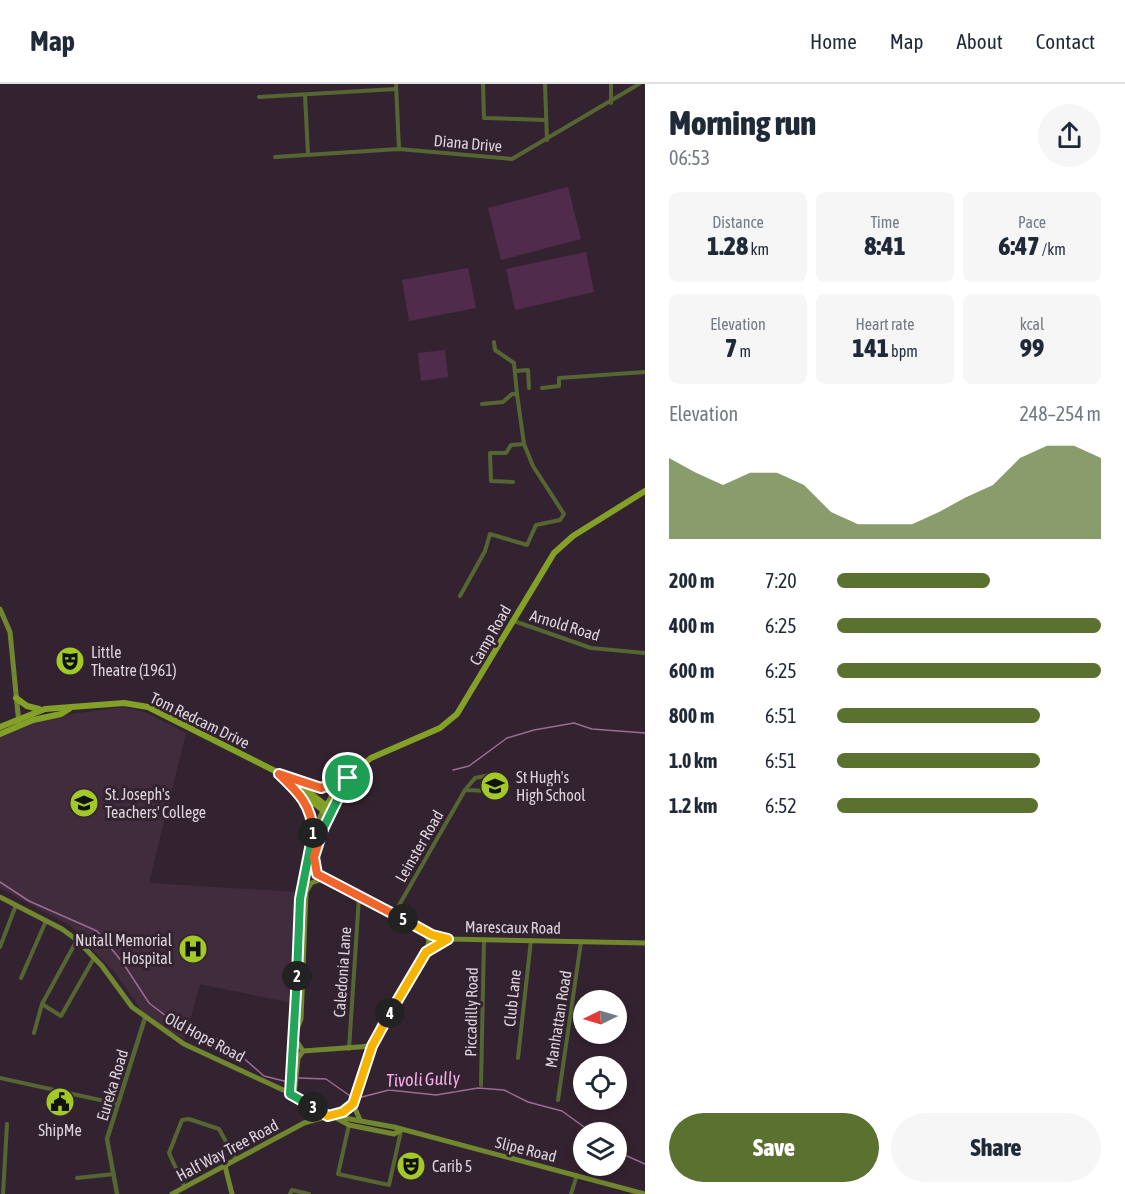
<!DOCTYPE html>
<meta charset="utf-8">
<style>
body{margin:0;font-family:"Asap Condensed",sans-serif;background:#f6f6f7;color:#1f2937;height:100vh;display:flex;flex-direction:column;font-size:22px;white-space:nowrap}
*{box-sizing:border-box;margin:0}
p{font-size:20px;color:#747a83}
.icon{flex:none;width:33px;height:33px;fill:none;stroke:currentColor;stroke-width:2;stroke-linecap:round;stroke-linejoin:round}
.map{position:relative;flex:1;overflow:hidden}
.side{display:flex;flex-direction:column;background:#fff;width:480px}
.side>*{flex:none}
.needle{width:39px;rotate:265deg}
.fabs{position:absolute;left:573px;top:906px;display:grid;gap:12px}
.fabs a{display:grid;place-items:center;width:54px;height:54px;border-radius:50%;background:#fff;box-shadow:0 3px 9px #0003;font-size:30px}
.pin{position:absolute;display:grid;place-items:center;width:51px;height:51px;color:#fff;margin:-26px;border:3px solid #fff;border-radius:50%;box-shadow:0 2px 6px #0007}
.km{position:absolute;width:30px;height:30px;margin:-15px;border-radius:50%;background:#222;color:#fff;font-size:16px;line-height:30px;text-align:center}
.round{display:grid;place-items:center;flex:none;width:63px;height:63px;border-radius:32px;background:#f6f6f7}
.head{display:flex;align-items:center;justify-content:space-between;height:102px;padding:0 24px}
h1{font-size:33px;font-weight:800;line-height:45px}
.stats{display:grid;grid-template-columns:repeat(3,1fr);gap:9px;height:102px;padding:6px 24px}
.stats div{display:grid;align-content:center;border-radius:9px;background:#f6f6f7;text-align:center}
.stats b{font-size:26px;font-weight:800}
.stats small{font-size:16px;font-weight:400}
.stats p{font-size:16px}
.chart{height:168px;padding:12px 24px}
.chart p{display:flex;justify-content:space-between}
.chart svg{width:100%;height:108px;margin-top:6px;fill:#5a712f;opacity:.7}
.primary-button{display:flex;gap:12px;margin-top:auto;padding:12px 24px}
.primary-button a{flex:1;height:69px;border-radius:36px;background:#5a712f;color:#fff;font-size:24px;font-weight:800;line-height:69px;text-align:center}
.primary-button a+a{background:#f6f6f7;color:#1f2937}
ul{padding:0 24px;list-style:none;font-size:20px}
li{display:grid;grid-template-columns:96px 72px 1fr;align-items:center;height:45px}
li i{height:15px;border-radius:8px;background:#5a712f}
header{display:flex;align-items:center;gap:36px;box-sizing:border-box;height:84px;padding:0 30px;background:#fff;border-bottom:2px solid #e0e1e3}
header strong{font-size:28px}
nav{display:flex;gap:33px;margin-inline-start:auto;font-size:21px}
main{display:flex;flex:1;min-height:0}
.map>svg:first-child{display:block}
</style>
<header>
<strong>Map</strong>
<nav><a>Home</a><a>Map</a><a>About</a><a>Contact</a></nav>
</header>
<main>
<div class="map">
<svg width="645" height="1110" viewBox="0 0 645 1110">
<rect width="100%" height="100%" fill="#332330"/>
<path fill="#402c3d" d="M125,623L147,629L186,649L149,799L297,808L291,919L200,900L185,955L162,944L145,931L115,889L71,842L0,804V652L41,634Z"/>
<g fill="#512b4b">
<path d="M568,103L581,155L501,176L488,124Z"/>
<path d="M586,168L594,208L515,226L506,185Z"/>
<path d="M468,184L476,224L409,237L402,196Z"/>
<path d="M445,266L448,293L421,297L418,269Z"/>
</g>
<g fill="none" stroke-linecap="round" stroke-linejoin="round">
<g stroke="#9b6c93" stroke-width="1.5">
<path d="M453,686L469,682L507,654L534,646L574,639L592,645L645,649"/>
<path d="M0,798L29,817L97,847L123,879L149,919L183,945L224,957L264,992L288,998"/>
<path d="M299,994L326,995L353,1014"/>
<path d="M358,1014L389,1006L436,1011L478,1004L504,1006L528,1018L562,1027L591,1048"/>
<path d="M616,1067L645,1080"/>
</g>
<g stroke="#566632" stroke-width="4">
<path d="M396,0L399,65"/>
<path d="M483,0L484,34L546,36"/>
<path d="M545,0L547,56"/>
<path d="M611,0V19"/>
<path d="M305,11L308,70"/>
<path d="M259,13L396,5"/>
<path d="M275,73L399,65L512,75L639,0"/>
<path d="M494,258L495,266L514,279L517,310"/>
<path d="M515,287L528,286L529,304"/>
<path d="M542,304L559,302V294L645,288"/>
<path d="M482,320L503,318L512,310H517L524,360"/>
<path d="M460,512L485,467L490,450L527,461L536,441L560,436L564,430L533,382L524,360L511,361L506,369H490L491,397L513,398"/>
<path d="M514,537L591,564L645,569"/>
<path d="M394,830L465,706L475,694L490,691L493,695L492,703L488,707L465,706"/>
<path d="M0,863L16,821"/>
<path d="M21,894L46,837"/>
<path d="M42,920L61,932L94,874"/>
<path d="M34,949L42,920L77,856"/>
<path d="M349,965L359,813"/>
<path d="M518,974L531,856"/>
<path d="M0,994L118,1020"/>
<path d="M481,1001L484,856"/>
<path d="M558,1016L581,858"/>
<path d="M349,1041L338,1090L389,1101L401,1047"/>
<path d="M77,1094L114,1090"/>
<path d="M185,1104L169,1069L182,1036L189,1035L219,1045L236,1076"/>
<path d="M3,1110L7,1040"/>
<path d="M290,1110L292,1106L309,1110"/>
<path d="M571,1110L577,1091"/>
</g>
<path stroke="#566632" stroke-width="4.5" d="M117,1110L107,1055L145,934"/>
<g stroke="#70872f" stroke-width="5">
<path d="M0,525L10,548L19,640"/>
<path d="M330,732C320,750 305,777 322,795L432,851L448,855L645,859"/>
<path d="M0,813L62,845L77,856L102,882L132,923L184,960L294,1011L349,1041L394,1050L401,1046"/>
<path d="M424,847L429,856L427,866"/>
<path d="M295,950L301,935L306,808L311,799L322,795"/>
<path d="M294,953L303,967L372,962C391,928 412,872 448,855"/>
<path d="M290,1009C304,924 282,804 323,727"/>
<path d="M294,1011L298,974L303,967"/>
<path d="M353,1020L360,1036"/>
<path d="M333,1032L394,1043L645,1110"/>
<path d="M225,1082L232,1110"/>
<path d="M172,1110L304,1039L343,1028L353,1020L372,962"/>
</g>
<g stroke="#83a027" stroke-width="6">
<path d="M16,614L27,622L39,625"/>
<path d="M0,643L45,625L124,619L148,623L295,697L333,727"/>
<path d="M0,650L33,636L61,630L69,625"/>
<path d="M282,693L330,732L348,694"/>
<path d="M299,698L321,704L341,698"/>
<path d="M304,713L314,747"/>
<path d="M323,727L341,698L371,674L440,644L457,630L554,469L573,452L645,407"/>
</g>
</g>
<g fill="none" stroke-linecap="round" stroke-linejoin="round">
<g stroke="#fff" stroke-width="12">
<path id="split-1" d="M313,749C312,721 298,708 279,690L321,704L348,694"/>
</g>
<g stroke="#fff" stroke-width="12">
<path id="split-2" d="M297,892L300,815L313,749"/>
</g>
<g stroke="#fff" stroke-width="12">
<path id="split-3" d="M297,892L290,1010L313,1023"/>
</g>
<g stroke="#fff" stroke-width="12">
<path id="split-4" d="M313,1023L328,1032L343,1028L353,1020L372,962L390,929"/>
</g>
<g stroke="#fff" stroke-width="12">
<path id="split-5" d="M390,929L426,868L448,855L432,851L403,835"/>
</g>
<g stroke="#fff" stroke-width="12">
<path id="split-6" d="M323,745L314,773L317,790L403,835"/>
</g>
<g stroke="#fff" stroke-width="12">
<path id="split-7" d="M323,745L348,694"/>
</g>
<use href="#split-1" stroke="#f0652b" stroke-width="8"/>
<use href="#split-2" stroke="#22a559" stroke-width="8"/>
<use href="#split-3" stroke="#22a559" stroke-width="8"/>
<use href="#split-4" stroke="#f5b400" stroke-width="8"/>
<use href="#split-5" stroke="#f5b400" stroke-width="8"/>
<use href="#split-6" stroke="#f0652b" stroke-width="8"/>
<use href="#split-7" stroke="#22a559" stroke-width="8"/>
</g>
<defs>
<g id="theatre-disc" transform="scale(1.5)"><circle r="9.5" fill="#a3c926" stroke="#332330"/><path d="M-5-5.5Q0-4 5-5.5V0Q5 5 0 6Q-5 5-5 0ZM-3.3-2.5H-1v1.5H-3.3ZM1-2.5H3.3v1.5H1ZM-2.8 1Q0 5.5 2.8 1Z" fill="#111"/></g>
<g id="school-disc" transform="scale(1.5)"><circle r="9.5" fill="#a3c926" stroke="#332330"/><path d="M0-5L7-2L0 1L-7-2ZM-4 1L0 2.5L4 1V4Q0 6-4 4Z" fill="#111"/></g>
<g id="hospital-disc" transform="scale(1.5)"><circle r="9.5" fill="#a3c926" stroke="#332330"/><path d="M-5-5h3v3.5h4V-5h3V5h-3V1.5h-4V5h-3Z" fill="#111"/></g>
<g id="civic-disc" transform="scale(1.5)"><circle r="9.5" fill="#a3c926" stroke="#332330"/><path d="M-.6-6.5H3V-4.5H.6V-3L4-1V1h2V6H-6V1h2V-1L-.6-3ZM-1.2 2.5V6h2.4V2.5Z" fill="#111"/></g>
</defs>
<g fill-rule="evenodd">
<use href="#theatre-disc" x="70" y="577"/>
<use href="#school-disc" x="495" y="702"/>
<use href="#school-disc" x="84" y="719"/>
<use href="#hospital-disc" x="193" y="865"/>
<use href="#civic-disc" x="60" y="1018"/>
<use href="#theatre-disc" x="411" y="1082"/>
</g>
<g text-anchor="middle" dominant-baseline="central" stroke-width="6" stroke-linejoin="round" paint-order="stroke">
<g font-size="16" fill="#ded4dc" stroke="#332330">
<text transform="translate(468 59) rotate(5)">Diana Drive</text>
<text transform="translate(565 541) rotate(17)">Arnold Road</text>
<text transform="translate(490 551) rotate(-60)">Camp Road</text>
<text transform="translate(200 636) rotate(26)">Tom Redcam Drive</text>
<text transform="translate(419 762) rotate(-60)">Leinster Road</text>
<text transform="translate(513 843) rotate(1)">Marescaux Road</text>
<text transform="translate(342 888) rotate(-86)">Caledonia Lane</text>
<text transform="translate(512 914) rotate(-84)">Club Lane</text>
<text transform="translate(471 928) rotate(-89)">Piccadilly Road</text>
<text transform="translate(558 935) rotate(-81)">Manhattan Road</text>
<text transform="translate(205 953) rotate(28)">Old Hope Road</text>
<text transform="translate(112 1001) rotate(-73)">Eureka Road</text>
<text transform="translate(526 1065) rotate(14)">Slipe Road</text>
<text transform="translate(227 1066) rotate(-28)">Half Way Tree Road</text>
</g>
<g font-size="16" fill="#ded4dc" stroke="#332330" text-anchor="start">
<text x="91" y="568">Little<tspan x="91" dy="18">Theatre (1961)</tspan></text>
<text x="516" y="693">St Hugh's<tspan x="516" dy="18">High School</tspan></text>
<text x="105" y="710">St. Joseph's<tspan x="105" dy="18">Teachers' College</tspan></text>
<text x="172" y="856" text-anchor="end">Nutall Memorial<tspan x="172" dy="18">Hospital</tspan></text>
<text x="60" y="1046" text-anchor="middle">ShipMe</text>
<text x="432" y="1082">Carib 5</text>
</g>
<g font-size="18" font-style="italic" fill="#f6ade9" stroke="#332330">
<text transform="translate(423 995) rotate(-2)">Tivoli Gully</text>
</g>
</g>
</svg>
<div class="fabs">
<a><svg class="needle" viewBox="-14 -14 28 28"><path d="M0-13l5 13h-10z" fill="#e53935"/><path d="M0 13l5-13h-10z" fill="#747a83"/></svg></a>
<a><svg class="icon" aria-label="locate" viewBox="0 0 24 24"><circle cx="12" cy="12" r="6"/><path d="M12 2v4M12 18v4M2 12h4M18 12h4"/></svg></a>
<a><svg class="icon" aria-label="layers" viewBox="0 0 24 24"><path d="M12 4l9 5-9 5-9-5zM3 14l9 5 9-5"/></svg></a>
</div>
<div class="pin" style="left:348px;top:694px;background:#1e9e55"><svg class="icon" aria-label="arrive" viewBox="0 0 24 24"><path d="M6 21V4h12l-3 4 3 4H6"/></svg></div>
<b class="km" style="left:313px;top:749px">1</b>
<b class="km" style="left:297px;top:892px">2</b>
<b class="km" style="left:313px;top:1023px">3</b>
<b class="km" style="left:390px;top:929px">4</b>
<b class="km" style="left:403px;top:835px">5</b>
</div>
<section class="side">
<div class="head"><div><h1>Morning run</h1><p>06:53</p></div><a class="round"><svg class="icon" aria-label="share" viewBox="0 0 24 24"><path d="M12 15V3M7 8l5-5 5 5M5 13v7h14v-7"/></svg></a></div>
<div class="stats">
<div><p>Distance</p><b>1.28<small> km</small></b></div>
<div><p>Time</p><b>8:41</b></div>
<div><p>Pace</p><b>6:47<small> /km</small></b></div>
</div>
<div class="stats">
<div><p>Elevation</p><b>7<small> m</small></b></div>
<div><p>Heart rate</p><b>141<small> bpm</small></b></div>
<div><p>kcal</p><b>99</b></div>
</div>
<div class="chart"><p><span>Elevation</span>248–254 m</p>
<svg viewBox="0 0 160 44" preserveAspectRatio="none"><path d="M0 44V11L10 17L20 22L30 17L40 17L50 22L60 33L70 38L80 38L90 38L100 33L110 27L120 22L130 11L140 6L150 6L160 11V44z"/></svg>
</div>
<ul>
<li><b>200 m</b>7:20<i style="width:58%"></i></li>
<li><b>400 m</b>6:25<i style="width:100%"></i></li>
<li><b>600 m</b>6:25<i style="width:100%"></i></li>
<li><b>800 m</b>6:51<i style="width:77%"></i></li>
<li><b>1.0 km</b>6:51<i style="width:77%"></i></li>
<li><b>1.2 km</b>6:52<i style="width:76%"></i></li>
</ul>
<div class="primary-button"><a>Save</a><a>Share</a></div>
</section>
</main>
